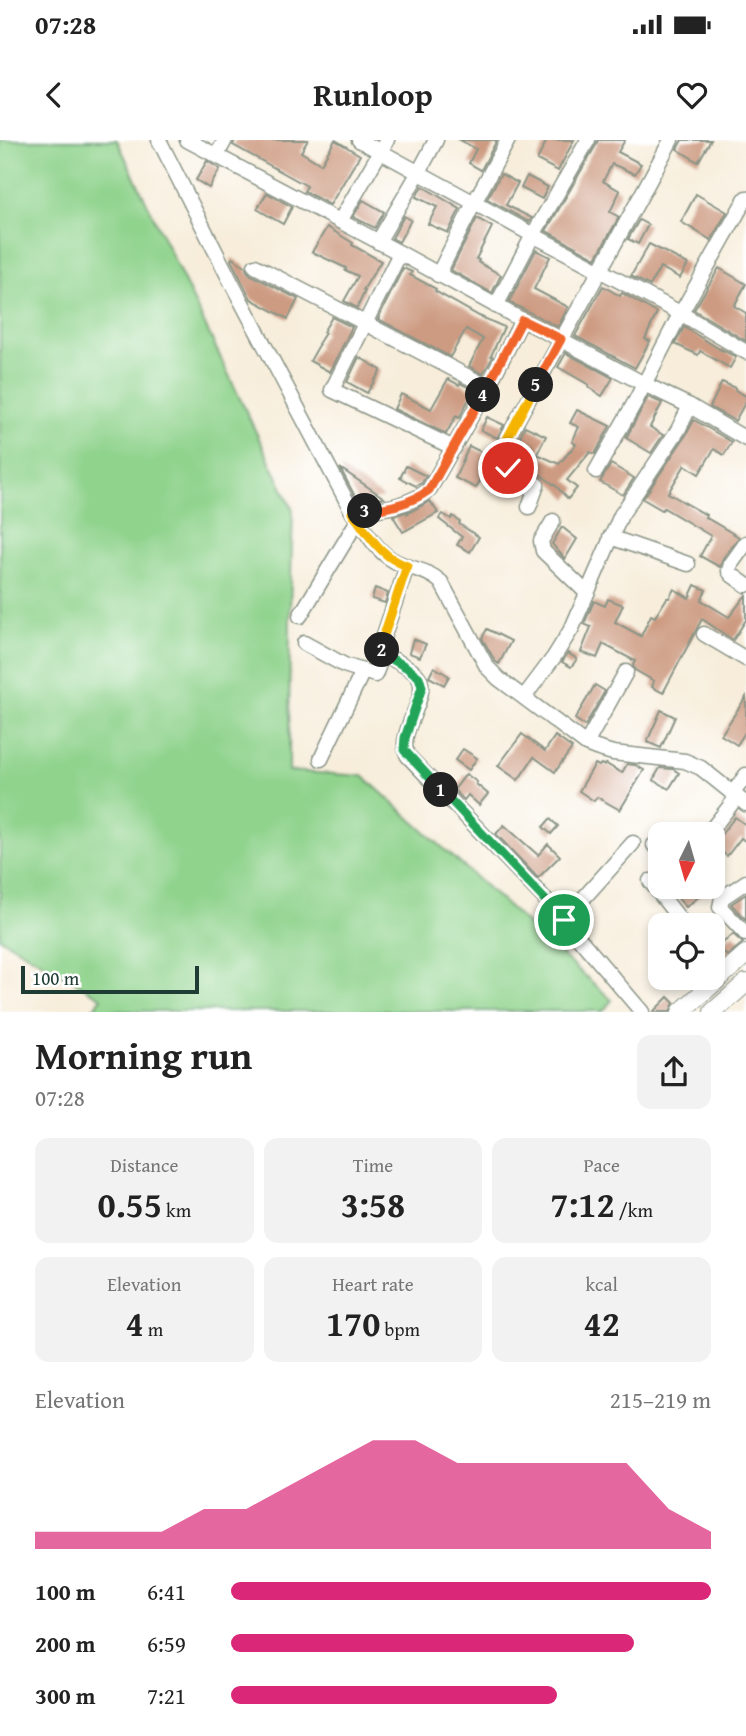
<!DOCTYPE html>
<meta charset="utf-8">
<style>
body{margin:0;font-family:"Gentium Book Plus",serif;background:#f2f2f2;color:#222;height:100vh;display:flex;flex-direction:column;font-size:26px;white-space:nowrap}
*{box-sizing:border-box;margin:0}
p{font-size:23px;color:#767676}
.icon{flex:none;width:38px;height:38px;fill:none;stroke:currentColor;stroke-width:2;stroke-linecap:round;stroke-linejoin:round}
.map{position:relative;height:872px;overflow:hidden}
.drawer{display:flex;flex-direction:column;background:#fff;flex:1}
.drawer>*{flex:none}
.needle{width:46px;rotate:185deg}
.fabs{position:absolute;left:648px;top:682px;display:grid;gap:14px}
.fabs a{display:grid;place-items:center;width:77px;height:77px;border-radius:14px;background:#fff;box-shadow:0 4px 10px #0003;font-size:35px}
.scale{position:absolute;left:21px;bottom:18px;width:178px;box-sizing:border-box;padding-left:7px;border:4px solid #1f3d34;border-top:0;font-size:19px;line-height:24px;white-space:nowrap;color:#1f3d34;-webkit-text-stroke:5px #fff;paint-order:stroke}
.pin{position:absolute;display:grid;place-items:center;width:60px;height:60px;color:#fff;margin:-30px;border:4px solid #fff;border-radius:50%;box-shadow:0 2px 7px #0007}
.km{position:absolute;width:35px;height:35px;margin:-18px;border-radius:50%;background:#222;color:#fff;font-size:19px;line-height:35px;text-align:center}
.round{display:grid;place-items:center;flex:none;width:74px;height:74px;border-radius:14px;background:#f2f2f2}
.head{display:flex;align-items:center;justify-content:space-between;height:119px;padding:0 35px}
h1{font-size:38px;font-weight:700;line-height:52px}
.figures{display:grid;grid-template-columns:repeat(3,1fr);gap:10px;height:119px;padding:7px 35px}
.figures div{display:grid;align-content:center;border-radius:14px;background:#f2f2f2;text-align:center}
.figures b{font-size:35px;font-weight:700}
.figures small{font-size:19px;font-weight:400}
.figures p{font-size:19px}
.chart{height:196px;padding:14px 35px}
.chart p{display:flex;justify-content:space-between}
.chart svg{width:100%;height:126px;margin-top:7px;fill:#db2777;opacity:.7}
ul{padding:0 35px;list-style:none;font-size:23px}
li{display:grid;grid-template-columns:112px 84px 1fr;align-items:center;height:52px}
li i{height:18px;border-radius:9px;background:#db2777}
.status{display:flex;justify-content:space-between;align-items:center;height:49px;padding:0 35px;background:#fff;direction:ltr}
.status svg{height:19px;fill:currentColor}
header{display:flex;justify-content:space-between;align-items:center;height:91px;padding:0 35px;background:#fff;font-size:32px;font-weight:700}
.map>svg:first-child{display:block}
</style>
<div class="status"><b>07:28</b><svg viewBox="0 0 49 12"><path d="M0 12V9h3v3zM5 12V6h3v6zM10 12V3h3v9zM15 12V0h3v12zM26 1h20v11H26zM47 4h2v5h-2z"/></svg></div>
<header><svg class="icon" aria-label="back" viewBox="0 0 24 24"><path d="M15 5l-7 7 7 7"/></svg>Runloop<svg class="icon" aria-label="heart" viewBox="0 0 24 24"><path d="M12 20l-8-8c-3-5 5-10 8-4 3-6 11-1 8 4z"/></svg></header>
<div class="map">
<svg width="746" height="872" viewBox="0 0 746 872">
<rect width="100%" height="100%" fill="#fff"/>
<filter id="ink" filterUnits="userSpaceOnUse"><feTurbulence type="fractalNoise" baseFrequency=".0143" numOctaves="2"/><feDisplacementMap in="SourceGraphic" scale="14" xChannelSelector="R" yChannelSelector="G"/><feConvolveMatrix kernelMatrix="1 2 1 2 8 2 1 2 1" color-interpolation-filters="sRGB"/></filter>
<filter id="wash" filterUnits="userSpaceOnUse"><feTurbulence type="fractalNoise" baseFrequency=".00686" numOctaves="4" result="noise"/><feDisplacementMap in="SourceGraphic" scale="28" xChannelSelector="R" yChannelSelector="G"/><feGaussianBlur stdDeviation="1.57" result="paint"/><feColorMatrix in="noise" values="0 0 0 0 0 0 0 0 0 0 0 0 0 0 0 0 0 1.4 0 .05"/><feComposite in="paint" operator="in"/></filter>
<g filter="url(#wash)">
<rect width="100%" height="100%" fill="#f7edda"/>
<path fill="#8fd38c" stroke="#578860" stroke-width="2" d="M0,0H117L293,370L290,471L289,631L363,636L612,860L603,871H91L102,858L0,798Z"/>
<g id="blocks">
<g fill="#cd9b82">
<path d="M235,0H308L301,12L321,24L335,0L360,15L330,65L304,51L307,46L233,5Z"/>
<path d="M460,0H497L481,30L469,23L476,9Z"/>
<path d="M547,0H574L558,31L537,20Z"/>
<path d="M598,0H625L618,12L641,24L635,34L612,24L603,41L620,51L610,72L619,77L596,118L546,91L596,5Z"/>
<path d="M682,0H711L698,22L677,9Z"/>
<path d="M207,21L220,29L209,48L196,40Z"/>
<path d="M501,34L518,43L506,65L532,78L529,82L487,59Z"/>
<path d="M527,36L548,47L542,59L521,48Z"/>
<path d="M422,46L460,69L448,93L428,84L437,67L416,57Z"/>
<path d="M267,53L292,67L283,84L257,69Z"/>
<path d="M696,54L727,72L711,100L681,82Z"/>
<path d="M363,60L384,72L375,88L353,77Z"/>
<path d="M404,76L411,80L399,102L392,98Z"/>
<path d="M477,78L492,87L476,119L479,120L478,122L501,135L492,153L451,130Z"/>
<path d="M639,80L648,85L638,104L628,99Z"/>
<path d="M327,87L353,103L352,105L381,121L363,150L365,151L357,168L344,161L358,136L345,130L346,128L312,112Z"/>
<path d="M649,104L688,124L680,138L660,127L650,146L631,136Z"/>
<path d="M536,110L550,117L534,149L568,167L558,187L509,162Z"/>
<path d="M232,118L245,126L247,131L251,135L298,159L288,179L251,159L231,120Z"/>
<path d="M403,128L412,132L410,135L436,149L435,151L479,176L504,187L491,216L493,217L483,234L469,226L483,199L466,189L450,217L378,179Z"/>
<path d="M719,128L746,144L734,166L746,173V201L694,170Z"/>
<path d="M603,146L620,156L622,153L657,173L645,199L650,201L635,228L575,196Z"/>
<path d="M332,177L352,187L330,232L310,221L319,205L318,204L325,193L323,192Z"/>
<path d="M684,187L721,210V209L736,217L730,228L700,211L698,215L675,204Z"/>
<path d="M566,213L613,238L602,256L588,247L589,245L558,227Z"/>
<path d="M359,217L381,230L367,253L347,242Z"/>
<path d="M448,239L459,245L460,243L474,250L459,278L456,276L446,294L394,269L401,254L431,269Z"/>
<path d="M722,242L735,248V250L746,256V261L735,281L710,267Z"/>
<path d="M648,257L662,263L650,287L663,295L651,313L626,298Z"/>
<path d="M577,270L610,286L595,314L590,312L567,340L577,348L568,359L556,346L512,314L525,286L546,296L537,314L559,324L576,304L572,302L579,287L570,283Z"/>
<path d="M487,277L504,285L497,298L481,290Z"/>
<path d="M694,280L732,302L724,315L714,309L699,334L685,325L668,353L706,375L705,377L739,397L723,418L720,427L700,416L711,396L664,368L662,370L643,359L686,295Z"/>
<path d="M469,306L493,318L476,348L455,338Z"/>
<path d="M611,324L634,338L623,355L600,342Z"/>
<path d="M406,326L426,336L422,343L416,346L400,338Z"/>
<path d="M340,328L384,358L358,362Z"/>
<path d="M430,361L438,373L403,392L393,376L409,371L408,373Z"/>
<path d="M443,374L451,379L453,376L460,382L459,384L479,397L470,412L457,405L462,397L439,379Z"/>
<path d="M562,387L577,399L565,419L552,404Z"/>
<path d="M695,445L706,450L701,460L729,477L746,455V480L733,500L702,479L663,553L652,547L654,541L635,530L633,525L635,521L603,504L597,518L581,512L591,487L584,484L594,461L605,466L608,459L623,465L615,482L641,496L651,475L655,477L667,458H669L674,449L689,458Z"/>
<path d="M375,448L388,453L385,463L372,459Z"/>
<path d="M487,489L511,501L499,524L495,521L482,498Z"/>
<path d="M413,499L426,504L420,517L409,513Z"/>
<path d="M568,513L577,519L571,527L562,522Z"/>
<path d="M434,527L449,536L444,545L429,537Z"/>
<path d="M595,545L605,551L585,586L575,579Z"/>
<path d="M746,557V591L737,605L721,595Z"/>
<path d="M661,570L675,577L661,608L647,602Z"/>
<path d="M522,594L545,611L555,596L572,608L555,632L534,617L518,640L498,626Z"/>
<path d="M463,609L477,618L469,630L455,620Z"/>
<path d="M595,624L599,626L601,624L605,626L606,624L622,633L627,624L635,625L644,630L620,670L597,657L594,661L579,651Z"/>
<path d="M660,628L673,629L679,633L669,649L653,640Z"/>
<path d="M466,634L477,642L476,644L488,654L479,665L468,655L464,660L454,650Z"/>
<path d="M735,677L746,685V702L741,698L727,716L713,705Z"/>
<path d="M550,679L558,686L551,694L543,687Z"/>
<path d="M504,685L538,715L548,704L560,716L538,738L496,694Z"/>
<path d="M668,747H697L702,754L686,767Z"/>
<path d="M746,754V780L731,764Z"/>
<path d="M733,794L743,803L727,816L718,807Z"/>
<path d="M668,857L674,863L670,872H653Z"/>
</g>
</g>
</g>
<g filter="url(#ink)">
<use href="#blocks" fill-opacity="0" stroke="#8b9587" stroke-width="2"/>
<g fill="none" stroke-linecap="round" stroke-linejoin="round">
<g stroke="#8b9587" stroke-width="17">
<g id="minor">
<path d="M159,0L231,142L353,373C364,388 375,409 391,419C408,430 424,427 441,442L487,527L499,539L586,604L596,608L613,613L685,621L701,628L746,664"/>
<path d="M187,0L400,113L522,180L560,199L644,244L690,266L746,299"/>
<path d="M359,0L533,95L682,174L746,212"/>
<path d="M217,15L225,0"/>
<path d="M340,81L387,0"/>
<path d="M378,102L419,32L436,0"/>
<path d="M400,113L332,250L454,308"/>
<path d="M255,126L488,247"/>
<path d="M438,135L474,63L508,0"/>
<path d="M496,166L533,95L588,0"/>
<path d="M596,331L635,262L676,182L746,58"/>
<path d="M529,367L537,345L508,328L502,314L507,299C561,199 618,100 671,0"/>
<path d="M353,373C379,369 407,367 429,350L488,247L522,180"/>
<path d="M553,381L541,401L543,411L587,453"/>
<path d="M610,397L688,424"/>
<path d="M746,403L731,424L729,431L732,435L746,445"/>
<path d="M407,426L380,507L383,514C394,520 409,526 417,535C434,554 394,593 408,616L549,763L642,872"/>
<path d="M300,476L358,380"/>
<path d="M704,494L746,519"/>
<path d="M304,503L344,525L375,535L383,514"/>
<path d="M524,557L554,517L572,488L621,375L678,290L690,266"/>
<path d="M586,604L626,532"/>
<path d="M321,619L363,531"/>
<path d="M733,653L746,635"/>
<path d="M707,695L737,657"/>
<path d="M654,705L660,709"/>
<path d="M650,741L685,786"/>
<path d="M746,742L722,758L720,767L746,794"/>
<path d="M564,780L633,703"/>
<path d="M712,820L724,834"/>
</g>
</g>
<g stroke="#8b9587" stroke-width="20">
<g id="major">
<path d="M681,872L746,814"/>
<path d="M713,872L746,843"/>
</g>
</g>
<use href="#minor" stroke="#fff" stroke-width="14"/>
<use href="#major" stroke="#fff" stroke-width="18"/>
</g>
</g>
<g fill="none" stroke-linecap="round" stroke-linejoin="round" filter="url(#ink)">
<g stroke="#fff" stroke-width="14">
<path id="split-1" d="M441,650L564,780"/>
</g>
<g stroke="#fff" stroke-width="14">
<path id="split-2" d="M382,510L383,514L406,527L419,537L422,547L405,598L404,610L441,650"/>
</g>
<g stroke="#fff" stroke-width="14">
<path id="split-3" d="M365,371L352,373C369,394 380,417 407,426L380,507L382,510"/>
</g>
<g stroke="#fff" stroke-width="14">
<path id="split-4" d="M365,371C387,368 411,364 429,350L483,255"/>
</g>
<g stroke="#fff" stroke-width="14">
<path id="split-5" d="M483,255L522,180L561,199L536,245"/>
</g>
<g stroke="#fff" stroke-width="14">
<path id="split-6" d="M508,328L502,314L507,299L536,245"/>
</g>
<use href="#split-1" stroke="#22a559" stroke-width="9"/>
<use href="#split-2" stroke="#22a559" stroke-width="9"/>
<use href="#split-3" stroke="#f5b400" stroke-width="9"/>
<use href="#split-4" stroke="#f0652b" stroke-width="9"/>
<use href="#split-5" stroke="#f0652b" stroke-width="9"/>
<use href="#split-6" stroke="#f5b400" stroke-width="9"/>
</g>
</svg>
<div class="fabs">
<a><svg class="needle" viewBox="-14 -14 28 28"><path d="M0-13l5 13h-10z" fill="#e53935"/><path d="M0 13l5-13h-10z" fill="#767676"/></svg></a>
<a><svg class="icon" aria-label="locate" viewBox="0 0 24 24"><circle cx="12" cy="12" r="6"/><path d="M12 2v4M12 18v4M2 12h4M18 12h4"/></svg></a>
</div>
<div class="scale">100 m</div>
<div class="pin" style="left:564px;top:780px;background:#1e9e55"><svg class="icon" aria-label="arrive" viewBox="0 0 24 24"><path d="M6 21V4h12l-3 4 3 4H6"/></svg></div>
<div class="pin" style="left:508px;top:328px;background:#d93025"><svg class="icon" aria-label="check" viewBox="0 0 24 24"><path d="M5 12l5 5 9-10"/></svg></div>
<b class="km" style="left:441px;top:650px">1</b>
<b class="km" style="left:382px;top:510px">2</b>
<b class="km" style="left:365px;top:371px">3</b>
<b class="km" style="left:483px;top:255px">4</b>
<b class="km" style="left:536px;top:245px">5</b>
</div>
<section class="drawer">
<div class="head"><div><h1>Morning run</h1><p>07:28</p></div><a class="round"><svg class="icon" aria-label="share" viewBox="0 0 24 24"><path d="M12 15V3M7 8l5-5 5 5M5 13v7h14v-7"/></svg></a></div>
<div class="figures">
<div><p>Distance</p><b>0.55<small> km</small></b></div>
<div><p>Time</p><b>3:58</b></div>
<div><p>Pace</p><b>7:12<small> /km</small></b></div>
</div>
<div class="figures">
<div><p>Elevation</p><b>4<small> m</small></b></div>
<div><p>Heart rate</p><b>170<small> bpm</small></b></div>
<div><p>kcal</p><b>42</b></div>
</div>
<div class="chart"><p><span>Elevation</span>215–219 m</p>
<svg viewBox="0 0 160 44" preserveAspectRatio="none"><path d="M0 44V38L10 38L20 38L30 38L40 30L50 30L60 22L70 14L80 6L90 6L100 14L110 14L120 14L130 14L140 14L150 30L160 38V44z"/></svg>
</div>
<ul>
<li><b>100 m</b>6:41<i style="width:100%"></i></li>
<li><b>200 m</b>6:59<i style="width:84%"></i></li>
<li><b>300 m</b>7:21<i style="width:68%"></i></li>
</ul>
</section>
